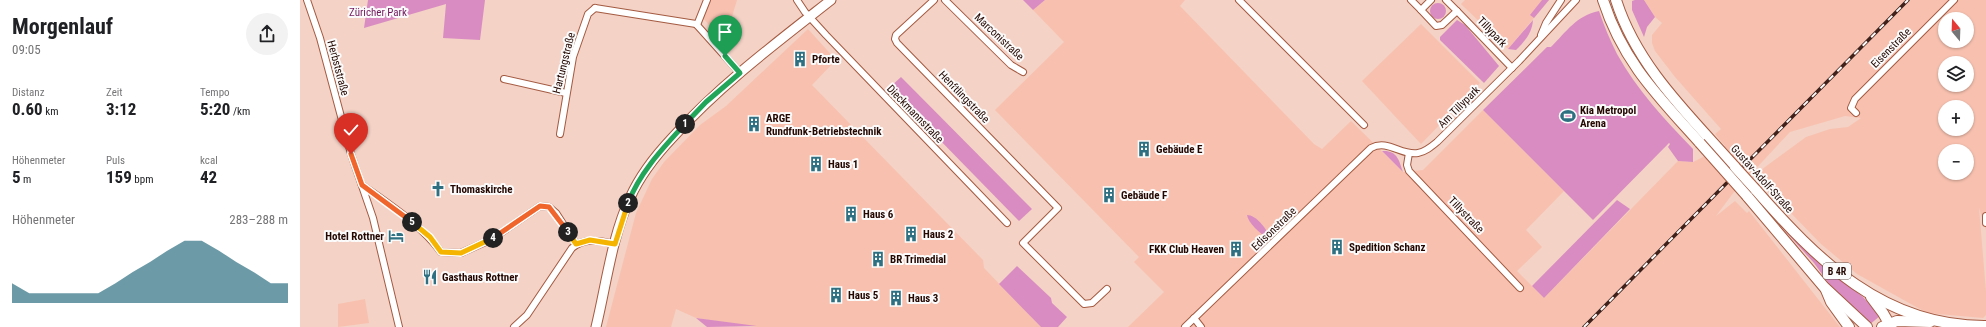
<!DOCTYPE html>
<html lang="de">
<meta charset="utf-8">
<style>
body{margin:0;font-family:"Roboto Condensed",sans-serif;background:#f2f2f2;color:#202124;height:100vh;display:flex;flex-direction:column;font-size:15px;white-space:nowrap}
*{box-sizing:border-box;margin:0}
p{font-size:13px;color:#757577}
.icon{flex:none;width:22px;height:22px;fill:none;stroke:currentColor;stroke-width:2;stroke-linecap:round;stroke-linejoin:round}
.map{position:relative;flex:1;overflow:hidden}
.details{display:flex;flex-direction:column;background:#fff;width:300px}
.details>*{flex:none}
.needle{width:26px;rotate:341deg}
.fabs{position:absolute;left:1638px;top:12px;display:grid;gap:8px}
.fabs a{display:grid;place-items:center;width:36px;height:36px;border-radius:50%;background:#fff;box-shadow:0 1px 3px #0004;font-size:20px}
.pin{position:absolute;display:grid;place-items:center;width:34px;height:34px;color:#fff;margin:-41px -17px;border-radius:50% 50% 50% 0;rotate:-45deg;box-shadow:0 0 4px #0007}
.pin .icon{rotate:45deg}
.km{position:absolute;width:20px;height:20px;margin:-10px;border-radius:50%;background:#222;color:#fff;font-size:11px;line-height:20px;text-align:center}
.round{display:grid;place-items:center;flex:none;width:42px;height:42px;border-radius:21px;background:#f2f2f2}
.summary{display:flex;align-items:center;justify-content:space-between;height:68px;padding:0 12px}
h1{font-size:22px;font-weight:700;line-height:30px}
.stats{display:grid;grid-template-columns:repeat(3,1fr);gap:6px;height:68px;padding:4px 12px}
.stats div{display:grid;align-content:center}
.stats b{font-size:17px;font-weight:700}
.stats small{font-size:11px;font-weight:400}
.stats p{font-size:11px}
.chart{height:112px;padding:8px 12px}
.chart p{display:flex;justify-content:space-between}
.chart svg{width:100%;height:72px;margin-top:4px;fill:#2e7082;opacity:.7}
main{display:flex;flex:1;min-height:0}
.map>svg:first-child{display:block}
</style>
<main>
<section class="details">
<div class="summary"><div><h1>Morgenlauf</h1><p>09:05</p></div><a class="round"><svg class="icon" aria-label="share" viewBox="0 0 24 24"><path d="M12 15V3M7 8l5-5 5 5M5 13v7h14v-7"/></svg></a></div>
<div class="stats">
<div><p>Distanz</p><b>0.60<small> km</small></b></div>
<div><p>Zeit</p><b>3:12</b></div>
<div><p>Tempo</p><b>5:20<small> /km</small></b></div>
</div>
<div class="stats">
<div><p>Höhenmeter</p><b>5<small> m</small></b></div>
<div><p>Puls</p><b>159<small> bpm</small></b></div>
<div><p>kcal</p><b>42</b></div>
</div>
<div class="chart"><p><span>Höhenmeter</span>283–288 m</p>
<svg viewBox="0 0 160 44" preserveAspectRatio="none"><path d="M0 44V32L10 38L20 38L30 38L40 38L50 38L60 32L70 25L80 19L90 12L100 6L110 6L120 12L130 19L140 25L150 32L160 32V44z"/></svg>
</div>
</section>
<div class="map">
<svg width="1686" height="327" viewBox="0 0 1686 327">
<rect width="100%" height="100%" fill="#f4d2c6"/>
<g fill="#f8c1af" fill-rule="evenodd">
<path d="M409,0H437L430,23L419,32L412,28L403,18Z"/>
<path d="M745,0H885L880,6L1014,144L1022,149L1051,121L1103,172L1123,170L1183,110L1264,191L1226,230L1242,247L1217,271L1244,298L1378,161L1393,162L1425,146L1415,134L1421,129L1375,77L1355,51L1352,43V35L1362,23L1355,17L1344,0H1686V230L1679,208L1686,291V315L1683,318L1627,313L1557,274L1521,244L1455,176L1465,167L1506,137L1530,129L1548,127L1561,118L1545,116L1490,132L1434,192L1416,216L1435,201L1447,213L1449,211L1540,327H828L864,292L834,262L839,257L695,110L764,42L733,10ZM1645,19H1667V41H1645ZM1645,63H1667V85H1645ZM1645,107H1667V129H1645ZM1645,151H1667V173H1645Z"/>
<path d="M1165,0H1249L1208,49L1161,4Z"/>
<path d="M1121,24L1180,83L1121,144L1062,81Z"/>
<path d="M508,29L536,60L512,85L683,260L684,268L741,327H457L396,318L376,309L371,327H306L336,213L352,179L364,162L400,125L426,106Z"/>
<path d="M65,299L69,323L38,327V304Z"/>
</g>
<g fill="#d98cc1">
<path d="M68,0H185L180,40L143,38L146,4L64,28Z"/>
<path d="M723,0H745L733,10Z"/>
<path d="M1242,0H1249L1234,18L1230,15Z"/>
<path d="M1335,0H1344L1355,17L1347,27L1344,37L1332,10V1Z"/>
<circle cx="1138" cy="11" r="8"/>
<path d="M1299,11C1304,26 1310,40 1317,54C1337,90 1365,120 1393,149V162L1378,161L1368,147L1370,144L1369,143L1293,220L1183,110L1247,47H1251C1267,31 1276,16 1299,11Z"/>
<path d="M1157,20L1165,25L1199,66L1184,83L1140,40V37Z"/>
<path d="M1233,20C1232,33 1225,41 1216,50L1208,49Z"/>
<path d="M601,77L732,209L719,221L589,88Z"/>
<path d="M1082,151C1097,150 1099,160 1103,172Z"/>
<path d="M1452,191L1519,262L1563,297L1580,316L1569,325L1532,288L1514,263L1451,193Z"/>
<path d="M1317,200L1330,209L1244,298L1232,286Z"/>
<path d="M947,215C956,215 966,228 969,236L967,238C960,233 948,223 947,215Z"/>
<path d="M717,266L751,298L752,303L767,317L758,327H741L699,284Z"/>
<path d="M396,318L457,326L407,327Z"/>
</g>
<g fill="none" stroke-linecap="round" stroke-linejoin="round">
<g stroke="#a45a41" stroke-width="8">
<g id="street">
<path d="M7,0L20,38L51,154L73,218L99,327"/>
<path d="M497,0L505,12L526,35L707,223"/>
<path d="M634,0L596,35L595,39L597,43L758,208L723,243L784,304L792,303L807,289"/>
<path d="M645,0L711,65L723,72"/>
<path d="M939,0L1064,125"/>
<path d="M1111,0L1121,10"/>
<path d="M1131,0L1121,10L1136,26L1142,25L1157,11L1146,0"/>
<path d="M295,8L396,24L440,73"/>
<path d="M1157,11L1212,68"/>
<path d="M397,25L407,0"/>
<path d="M1241,35L1246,23L1261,0"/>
<path d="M204,79L266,93"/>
<path d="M1556,113L1551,108L1555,99L1654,0"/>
<path d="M260,134L273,57L288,14L295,8"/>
<path d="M1109,153L1107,165L1109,171L1220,288"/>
<path d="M62,185C90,205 120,224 141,252L161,253L192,239L240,206L249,207L256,213L276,244"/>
<path d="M1686,216V223"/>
<path d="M894,318L901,327"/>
<path d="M214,327L227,315L272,248C286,237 299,241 315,244"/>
<path d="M885,327L1071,148C1088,139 1101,156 1118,153C1125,152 1131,147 1137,142L1219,61L1276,0"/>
</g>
</g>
<g stroke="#a45a41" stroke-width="11">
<path id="secondary" d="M296,327C306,286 312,236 330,198C340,175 356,155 373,137C420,85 476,43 531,0"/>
</g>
<g stroke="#a45a41" stroke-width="12">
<g id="primary">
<path d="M1303,0C1323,62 1358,96 1400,143"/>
<path d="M1316,0C1337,67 1390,116 1435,167"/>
<path d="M1455,189C1517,260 1584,327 1686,326"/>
<path d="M1447,196L1524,287L1567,327"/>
<path d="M1526,290L1531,302L1549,327"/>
<path d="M1571,297L1583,313L1591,327"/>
<path d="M1582,327L1597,321L1630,322"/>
</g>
</g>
<use href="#street" stroke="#fff" stroke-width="6"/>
<use href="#secondary" stroke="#fff" stroke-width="9"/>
<use href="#primary" stroke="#fff" stroke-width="10"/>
<g stroke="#3f211b" stroke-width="3.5">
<path id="rail" d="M1284,327L1608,0"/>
</g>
<use href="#rail" stroke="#fbfbfb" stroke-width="2" stroke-dasharray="6" stroke-linecap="butt"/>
<g stroke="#a45a41" stroke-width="12" stroke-linecap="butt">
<g id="primary-bridge">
<path d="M1400,143L1447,196"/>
<path d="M1435,167L1455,189"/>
</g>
</g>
<use href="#primary-bridge" stroke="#fff" stroke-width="10"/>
</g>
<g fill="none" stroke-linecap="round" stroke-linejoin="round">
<g stroke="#fff" stroke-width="8">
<path id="split-1" d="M385,124L406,102L440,73L425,56"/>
</g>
<g stroke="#fff" stroke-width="8">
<path id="split-2" d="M328,203C340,172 363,148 385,124"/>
</g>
<g stroke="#fff" stroke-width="8">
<path id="split-3" d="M268,232L276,244L290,240L315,244L328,203"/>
</g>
<g stroke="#fff" stroke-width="8">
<path id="split-4" d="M193,238L240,206L249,207L268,232"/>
</g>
<g stroke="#fff" stroke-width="8">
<path id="split-5" d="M112,222L130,237L141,252L161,253L193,238"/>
</g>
<g stroke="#fff" stroke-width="8">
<path id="split-6" d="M51,154L62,185L112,222"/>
</g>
<use href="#split-1" stroke="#22a559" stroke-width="5"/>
<use href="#split-2" stroke="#22a559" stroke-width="5"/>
<use href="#split-3" stroke="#f5b400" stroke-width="5"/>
<use href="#split-4" stroke="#f0652b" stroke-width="5"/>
<use href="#split-5" stroke="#f5b400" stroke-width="5"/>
<use href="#split-6" stroke="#f0652b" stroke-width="5"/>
</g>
<defs>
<g id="building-bare" transform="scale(1.2)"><path d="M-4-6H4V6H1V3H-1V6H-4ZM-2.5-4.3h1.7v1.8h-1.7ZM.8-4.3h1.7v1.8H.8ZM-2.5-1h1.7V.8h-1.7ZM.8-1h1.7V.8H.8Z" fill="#2e7082" stroke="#fbfbfb" stroke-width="2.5" paint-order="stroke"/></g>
<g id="stadium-bare" transform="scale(1.2)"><path d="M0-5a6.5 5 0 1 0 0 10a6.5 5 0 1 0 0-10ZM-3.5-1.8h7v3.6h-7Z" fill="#2e7082" stroke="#fbfbfb" stroke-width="2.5" paint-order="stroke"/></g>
<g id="church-bare" transform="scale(1.2)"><path d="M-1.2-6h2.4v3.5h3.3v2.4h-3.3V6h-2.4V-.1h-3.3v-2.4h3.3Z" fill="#2e7082" stroke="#fbfbfb" stroke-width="2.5" paint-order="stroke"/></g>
<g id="hotel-bare" transform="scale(1.2)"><path d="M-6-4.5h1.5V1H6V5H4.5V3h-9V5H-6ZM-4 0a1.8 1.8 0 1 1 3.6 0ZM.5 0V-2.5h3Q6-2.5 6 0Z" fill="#2e7082" stroke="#fbfbfb" stroke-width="2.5" paint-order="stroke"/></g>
<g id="restaurant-bare" transform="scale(1.2)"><path d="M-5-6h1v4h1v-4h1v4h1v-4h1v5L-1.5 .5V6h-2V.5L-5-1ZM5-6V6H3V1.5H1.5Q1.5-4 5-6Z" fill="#2e7082" stroke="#fbfbfb" stroke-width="2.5" paint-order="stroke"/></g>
</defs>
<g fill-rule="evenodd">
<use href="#building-bare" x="500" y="59"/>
<use href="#stadium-bare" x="1268" y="116"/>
<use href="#building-bare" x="454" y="124"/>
<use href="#building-bare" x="844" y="149"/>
<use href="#building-bare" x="516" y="164"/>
<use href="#church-bare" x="138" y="189"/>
<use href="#building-bare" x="809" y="195"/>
<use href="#building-bare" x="551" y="214"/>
<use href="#building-bare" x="611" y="234"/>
<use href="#hotel-bare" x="96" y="236"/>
<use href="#building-bare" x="1037" y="247"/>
<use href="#building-bare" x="936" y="249"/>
<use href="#building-bare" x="578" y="259"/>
<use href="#restaurant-bare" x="130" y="277"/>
<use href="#building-bare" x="536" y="295"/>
<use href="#building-bare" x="596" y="298"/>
</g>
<g text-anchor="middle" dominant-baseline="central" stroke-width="4" stroke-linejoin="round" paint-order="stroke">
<rect fill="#fbfbfb" stroke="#64504c" stroke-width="1" x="1523" y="263" width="28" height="16" rx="3"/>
<g font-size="10" font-weight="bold" fill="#240701">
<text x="1537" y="271">B 4R</text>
</g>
<g font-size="11" fill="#72185d" stroke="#fbfbfb">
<text x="78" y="12">Züricher Park</text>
</g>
<g font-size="11" fill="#240701" stroke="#fbfbfb">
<text transform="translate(1192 32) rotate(46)">Tillypark</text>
<text transform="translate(699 37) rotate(43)">Marconistraße</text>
<text transform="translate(1591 48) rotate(-45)">Eisenstraße</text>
<text transform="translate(264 63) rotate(-76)">Hartungstraße</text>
<text transform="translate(38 68) rotate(75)">Herbststraße</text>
<text transform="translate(664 97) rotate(46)">Henftlingstraße</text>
<text transform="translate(1159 107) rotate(-45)">Am Tillypark</text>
<text transform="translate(615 114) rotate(46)">Dieckmannstraße</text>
<text transform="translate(1462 179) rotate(48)">Gustav-Adolf-Straße</text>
<text transform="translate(1166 215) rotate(46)">Tillystraße</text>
<text transform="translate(974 229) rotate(-44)">Edisonstraße</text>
</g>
<g font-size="11" font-weight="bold" fill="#240701" stroke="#fbfbfb" text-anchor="start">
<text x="512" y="59">Pforte</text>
<text x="1280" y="110">Kia Metropol<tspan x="1280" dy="13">Arena</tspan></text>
<text x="466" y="118">ARGE<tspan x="466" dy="13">Rundfunk-Betriebstechnik</tspan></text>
<text x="856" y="149">Gebäude E</text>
<text x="528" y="164">Haus 1</text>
<text x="150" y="189">Thomaskirche</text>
<text x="821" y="195">Gebäude F</text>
<text x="563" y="214">Haus 6</text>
<text x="623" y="234">Haus 2</text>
<text x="84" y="236" text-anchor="end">Hotel Rottner</text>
<text x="1049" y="247">Spedition Schanz</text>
<text x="924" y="249" text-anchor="end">FKK Club Heaven</text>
<text x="590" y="259">BR Trimedial</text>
<text x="142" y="277">Gasthaus Rottner</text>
<text x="548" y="295">Haus 5</text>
<text x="608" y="298">Haus 3</text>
</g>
</g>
</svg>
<div class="fabs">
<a><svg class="needle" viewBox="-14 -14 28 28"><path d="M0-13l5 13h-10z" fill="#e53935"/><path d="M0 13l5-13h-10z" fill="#757577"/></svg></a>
<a><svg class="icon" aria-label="layers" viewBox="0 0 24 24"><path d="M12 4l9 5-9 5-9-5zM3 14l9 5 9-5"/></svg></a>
<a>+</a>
<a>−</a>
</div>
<div class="pin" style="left:425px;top:56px;background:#1e9e55"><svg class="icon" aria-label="arrive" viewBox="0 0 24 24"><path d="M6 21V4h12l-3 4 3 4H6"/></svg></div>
<div class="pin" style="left:51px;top:154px;background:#d93025"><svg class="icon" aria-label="check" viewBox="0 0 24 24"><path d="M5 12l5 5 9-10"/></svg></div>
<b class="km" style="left:385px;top:124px">1</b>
<b class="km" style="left:328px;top:203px">2</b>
<b class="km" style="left:268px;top:232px">3</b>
<b class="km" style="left:193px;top:238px">4</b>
<b class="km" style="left:112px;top:222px">5</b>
</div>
</main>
